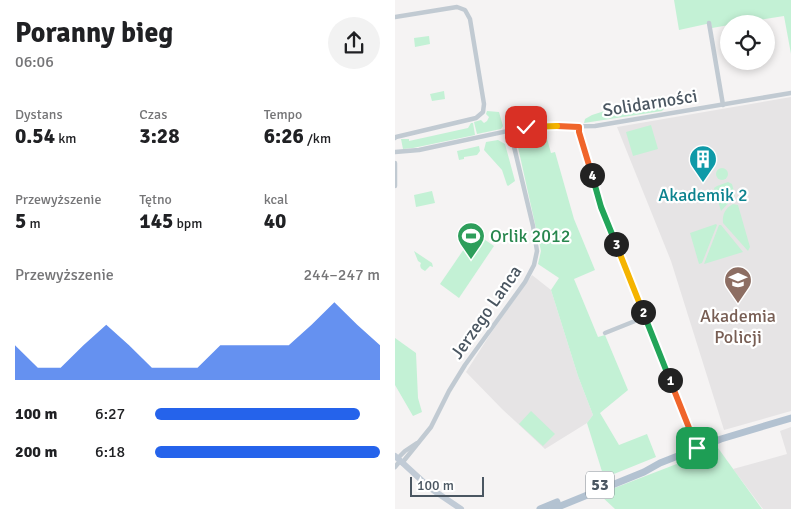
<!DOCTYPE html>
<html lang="pl">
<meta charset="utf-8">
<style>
body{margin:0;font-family:Signika,sans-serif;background:#f2f2f2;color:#202124;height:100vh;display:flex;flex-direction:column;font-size:19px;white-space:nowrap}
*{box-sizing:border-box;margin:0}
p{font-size:16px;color:#757577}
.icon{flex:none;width:28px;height:28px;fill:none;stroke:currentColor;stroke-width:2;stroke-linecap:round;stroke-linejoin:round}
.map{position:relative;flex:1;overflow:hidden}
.details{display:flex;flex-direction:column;background:#fff;width:395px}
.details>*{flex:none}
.buttons{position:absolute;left:325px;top:15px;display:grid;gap:10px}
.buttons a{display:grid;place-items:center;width:55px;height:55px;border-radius:50%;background:#fff;box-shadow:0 2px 8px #0003;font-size:25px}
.scale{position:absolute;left:15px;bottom:12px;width:74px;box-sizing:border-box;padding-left:5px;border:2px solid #4a5661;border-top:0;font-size:14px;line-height:18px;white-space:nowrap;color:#4a5661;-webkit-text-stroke:4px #fff;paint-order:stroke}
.pin{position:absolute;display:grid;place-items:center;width:42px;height:42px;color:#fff;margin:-21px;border-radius:10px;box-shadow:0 2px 8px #0006}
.km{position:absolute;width:25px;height:25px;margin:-12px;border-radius:50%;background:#222;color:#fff;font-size:14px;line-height:25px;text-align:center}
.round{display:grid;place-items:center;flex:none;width:52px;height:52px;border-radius:26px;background:#f2f2f2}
.headline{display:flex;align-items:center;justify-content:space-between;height:85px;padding:0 15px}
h1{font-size:28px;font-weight:700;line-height:38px}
.figures{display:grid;grid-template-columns:repeat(3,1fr);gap:8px;height:85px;padding:5px 15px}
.figures div{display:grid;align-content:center}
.figures b{font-size:21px;font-weight:700}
.figures small{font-size:14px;font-weight:400}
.figures p{font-size:14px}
.chart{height:140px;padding:10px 15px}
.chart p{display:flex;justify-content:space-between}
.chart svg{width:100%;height:90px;margin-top:5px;fill:#2563eb;opacity:.7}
ul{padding:0 15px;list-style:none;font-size:16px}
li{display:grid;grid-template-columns:80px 60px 1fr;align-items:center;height:38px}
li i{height:12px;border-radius:6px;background:#2563eb}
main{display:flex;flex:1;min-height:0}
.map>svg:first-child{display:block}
</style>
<main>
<section class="details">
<div class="headline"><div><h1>Poranny bieg</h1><p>06:06</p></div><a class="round"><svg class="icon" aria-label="share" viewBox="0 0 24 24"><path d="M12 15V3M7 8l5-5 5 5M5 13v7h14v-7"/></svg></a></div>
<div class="figures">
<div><p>Dystans</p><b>0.54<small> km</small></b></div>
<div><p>Czas</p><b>3:28</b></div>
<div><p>Tempo</p><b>6:26<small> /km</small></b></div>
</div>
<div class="figures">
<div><p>Przewyższenie</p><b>5<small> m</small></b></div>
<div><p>Tętno</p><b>145<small> bpm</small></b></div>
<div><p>kcal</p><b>40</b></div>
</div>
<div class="chart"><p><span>Przewyższenie</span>244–247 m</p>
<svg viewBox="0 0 160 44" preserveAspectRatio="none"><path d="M0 44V27L10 38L20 38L30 27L40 17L50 27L60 38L70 38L80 38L90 27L100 27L110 27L120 27L130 17L140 6L150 17L160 27V44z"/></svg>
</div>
<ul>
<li><b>100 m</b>6:27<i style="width:91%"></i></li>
<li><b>200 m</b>6:18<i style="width:100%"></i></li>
</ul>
</section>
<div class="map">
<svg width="396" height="509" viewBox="0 0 396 509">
<rect width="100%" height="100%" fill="#f5f3f3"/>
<g fill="#e6e4e5">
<path d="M396,97V411L329,430L276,261L222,127Z"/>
<path d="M137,275L156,290L183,376L198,415L192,423L150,449L107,409L71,372L96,333Z"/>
<path d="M396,427V509H368L338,469L392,454L385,431Z"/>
</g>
<g fill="#c3f1d5">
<path d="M279,0H396V54L389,16L340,24H334V25L317,28L316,23L284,30Z"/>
<path d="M34,36L35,44L20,47L19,38Z"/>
<path d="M49,91L50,99L37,101L35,94Z"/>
<path d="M267,96C271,101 272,106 267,111L189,123L190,119L197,115L222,107Z"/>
<path d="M92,111L104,112L108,126L106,129L82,134L79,122L86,120L89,123L92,121L94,117L91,114Z"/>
<path d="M76,123H78L80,135L18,148L8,149L6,139H14V141L73,128Z"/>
<path d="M256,125L263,149L238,156L231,132Z"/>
<path d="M151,135L156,153L160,152L179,219L200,270L179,279L203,337L210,335L233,390L205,413L224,445L252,434L261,457L209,478L192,423L198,415L183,376L156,290L164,278L143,264L146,251L121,138Z"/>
<path d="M103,140L110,144L120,181L113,186L112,185L107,170L89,150L91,142Z"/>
<path d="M84,146L85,151L82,155L69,157V159L64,160L62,151Z"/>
<circle cx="327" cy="174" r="6"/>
<path d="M333,182L337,184L340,195L339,197L326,211L319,188L322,186Z"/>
<path d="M37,191L40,203L21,207L19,195Z"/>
<path d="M338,204L343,205L355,247L353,251L328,223C327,215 330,208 338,204Z"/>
<path d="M321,224L322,225L307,263L304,264L295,233Z"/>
<path d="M324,225H326L348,252L309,264Z"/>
<path d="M80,233L99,246L64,298L45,284Z"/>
<path d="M19,251L37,263L38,267L35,266L30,271C26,269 24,267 26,263L23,261Z"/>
<path d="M0,338L21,353L23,398L27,412L18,416L0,385Z"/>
<path d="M136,411L160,434L148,446L124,424Z"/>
<path d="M323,448L367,509H220L204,494Z"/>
</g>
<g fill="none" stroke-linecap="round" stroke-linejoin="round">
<g stroke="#c1cad2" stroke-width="4.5">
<path d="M0,17L62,7L70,10L75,19L89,104L88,112L81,118L1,137L0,138"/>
<path d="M314,23L328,105"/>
<path d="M184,127V132L207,207L302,448"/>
<path d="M0,152L24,150L131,127L200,126L396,93"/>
<path d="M0,163V186"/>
<path d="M210,333L250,317"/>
<path d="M3,458L10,451L22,443"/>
<path d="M7,463L36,427L54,391L70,365L130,282L139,265L142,251L138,226L115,130"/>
<path d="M0,467L5,461"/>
</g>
<path stroke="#c1cbd6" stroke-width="6" d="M0,456L35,488L66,509"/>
<g stroke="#b3c2d1" stroke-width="7">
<path d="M145,509L162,502"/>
<path d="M158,509L249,472L265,463L326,439L396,418"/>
</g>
</g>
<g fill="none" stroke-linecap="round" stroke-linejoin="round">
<g stroke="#fff" stroke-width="10">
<path id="split-1" d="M275,380L302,448"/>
</g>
<g stroke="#fff" stroke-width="10">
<path id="split-2" d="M248,312L275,380"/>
</g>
<g stroke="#fff" stroke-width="10">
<path id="split-3" d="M221,244L248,312"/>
</g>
<g stroke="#fff" stroke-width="10">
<path id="split-4" d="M197,175L206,207L221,244"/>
</g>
<g stroke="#fff" stroke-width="10">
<path id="split-5" d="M162,126L184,127V132L197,175"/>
</g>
<g stroke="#fff" stroke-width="10">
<path id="split-6" d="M131,127L162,126"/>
</g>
<use href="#split-1" stroke="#f0652b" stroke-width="6"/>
<use href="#split-2" stroke="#22a559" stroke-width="6"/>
<use href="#split-3" stroke="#f5b400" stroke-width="6"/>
<use href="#split-4" stroke="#22a559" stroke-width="6"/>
<use href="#split-5" stroke="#f0652b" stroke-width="6"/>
<use href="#split-6" stroke="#f5b400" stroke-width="6"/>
</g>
<defs>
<g id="building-pin" transform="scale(1.4375)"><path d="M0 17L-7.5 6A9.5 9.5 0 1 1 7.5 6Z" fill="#0f9aa8" stroke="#fff"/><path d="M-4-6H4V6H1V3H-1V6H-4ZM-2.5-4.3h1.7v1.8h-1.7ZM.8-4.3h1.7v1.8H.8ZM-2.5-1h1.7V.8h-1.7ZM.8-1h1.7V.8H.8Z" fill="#fff"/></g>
<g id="stadium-pin" transform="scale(1.4375)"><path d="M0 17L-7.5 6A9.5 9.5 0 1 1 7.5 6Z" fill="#2e9e5b" stroke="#fff"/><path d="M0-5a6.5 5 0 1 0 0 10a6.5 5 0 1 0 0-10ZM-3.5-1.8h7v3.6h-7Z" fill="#fff"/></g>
<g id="university-pin" transform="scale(1.4375)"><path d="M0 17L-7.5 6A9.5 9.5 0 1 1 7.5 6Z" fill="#8d6e63" stroke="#fff"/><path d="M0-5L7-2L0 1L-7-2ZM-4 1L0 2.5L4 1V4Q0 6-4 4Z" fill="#fff"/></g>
</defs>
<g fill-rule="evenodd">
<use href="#building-pin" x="308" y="159"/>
<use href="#stadium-pin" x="76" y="236"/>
<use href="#university-pin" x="343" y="280"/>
</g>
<g text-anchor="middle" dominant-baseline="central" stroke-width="4.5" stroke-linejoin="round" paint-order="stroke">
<rect fill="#fff" stroke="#808990" stroke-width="1" x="191" y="471.5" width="28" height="27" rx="4"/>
<g font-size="16" font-weight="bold" fill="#4a5661">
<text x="205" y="485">53</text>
</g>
<g font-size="18" fill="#4a5661" stroke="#fff">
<text transform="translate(255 103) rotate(-9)">Solidarności</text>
<text transform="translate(91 312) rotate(-55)">Jerzego Lanca</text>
</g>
<g font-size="18" fill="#0d838f" stroke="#fff">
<text x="308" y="195">Akademik 2</text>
</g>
<g font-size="18" fill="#27864d" stroke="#fff" text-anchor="start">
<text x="95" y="236">Orlik 2012</text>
</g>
<g font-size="18" fill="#785e54" stroke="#fff">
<text x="343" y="316">Akademia<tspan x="343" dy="21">Policji</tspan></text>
</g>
</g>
</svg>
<div class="buttons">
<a><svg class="icon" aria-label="locate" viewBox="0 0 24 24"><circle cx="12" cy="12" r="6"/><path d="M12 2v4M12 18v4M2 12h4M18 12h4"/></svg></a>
</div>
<div class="scale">100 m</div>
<div class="pin" style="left:302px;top:448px;background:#1e9e55"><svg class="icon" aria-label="arrive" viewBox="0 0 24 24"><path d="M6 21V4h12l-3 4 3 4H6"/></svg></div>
<div class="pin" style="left:131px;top:127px;background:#d93025"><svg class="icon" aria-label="check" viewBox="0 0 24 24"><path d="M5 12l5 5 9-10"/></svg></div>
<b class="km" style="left:275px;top:380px">1</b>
<b class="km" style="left:248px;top:312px">2</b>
<b class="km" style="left:221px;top:244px">3</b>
<b class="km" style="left:197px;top:175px">4</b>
</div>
</main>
